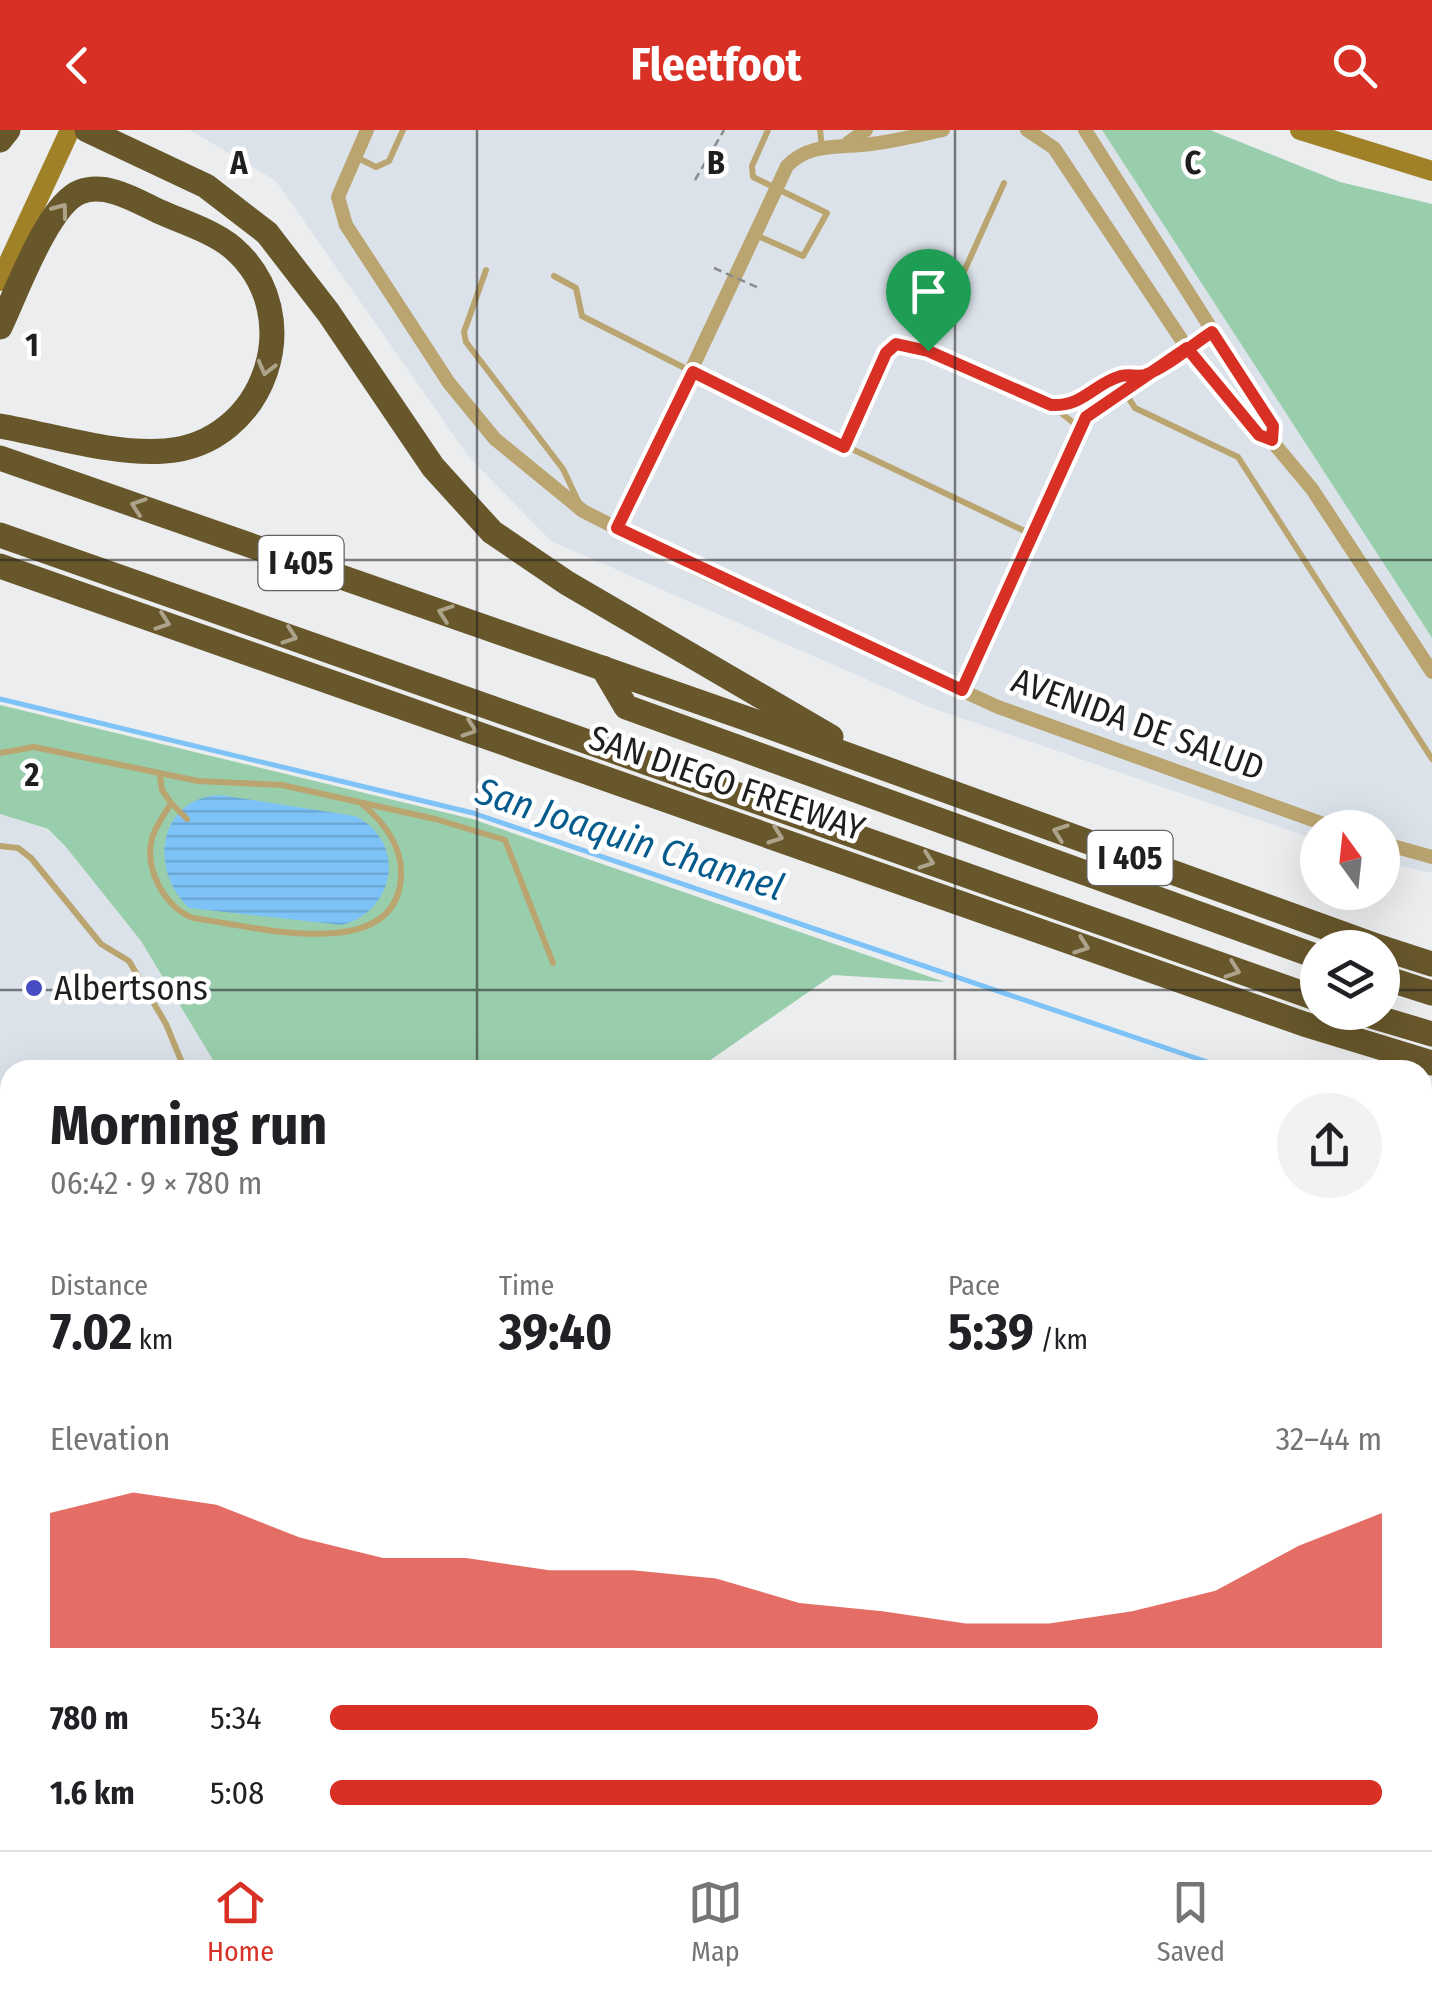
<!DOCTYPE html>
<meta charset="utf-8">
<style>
body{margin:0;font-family:"Fira Sans Condensed",sans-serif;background:#f2f2f2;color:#202124;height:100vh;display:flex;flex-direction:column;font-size:38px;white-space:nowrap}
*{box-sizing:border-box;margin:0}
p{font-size:32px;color:#757577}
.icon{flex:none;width:55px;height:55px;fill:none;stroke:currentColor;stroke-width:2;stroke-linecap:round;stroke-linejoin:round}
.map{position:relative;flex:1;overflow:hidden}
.sheet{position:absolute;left:0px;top:930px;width:1432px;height:790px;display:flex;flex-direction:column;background:#fff;border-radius:30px 30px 0 0;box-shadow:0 10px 40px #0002}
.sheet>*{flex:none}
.needle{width:65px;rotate:345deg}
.buttons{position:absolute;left:1300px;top:680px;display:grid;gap:20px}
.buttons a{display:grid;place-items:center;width:100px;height:100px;border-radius:50%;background:#fff;box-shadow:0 10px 40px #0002;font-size:50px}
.pin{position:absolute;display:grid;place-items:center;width:85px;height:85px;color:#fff;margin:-102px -42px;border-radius:50% 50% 50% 0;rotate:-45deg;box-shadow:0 0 10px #0007}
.pin .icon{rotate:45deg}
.round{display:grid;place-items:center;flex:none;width:105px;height:105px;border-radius:52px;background:#f2f2f2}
.summary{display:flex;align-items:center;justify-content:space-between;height:170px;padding:0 50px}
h1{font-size:55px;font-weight:700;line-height:75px}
.figures{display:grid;grid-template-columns:repeat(3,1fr);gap:15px;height:170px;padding:10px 50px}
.figures div{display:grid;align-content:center}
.figures b{font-size:50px;font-weight:700}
.figures small{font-size:28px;font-weight:400}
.figures p{font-size:28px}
.chart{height:280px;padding:20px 50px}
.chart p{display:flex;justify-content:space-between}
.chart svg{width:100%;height:180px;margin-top:10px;fill:#d93025;opacity:.7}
ul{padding:0 50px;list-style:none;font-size:32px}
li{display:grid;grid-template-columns:160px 120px 1fr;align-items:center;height:75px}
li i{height:25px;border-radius:12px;background:#d93025}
header{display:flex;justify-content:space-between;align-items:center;height:130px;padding:0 50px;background:#d93025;color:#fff;font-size:45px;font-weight:700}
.menu{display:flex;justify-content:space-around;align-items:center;height:140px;border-top:2px solid #e0e0e0;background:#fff;font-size:28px;color:#757577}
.menu a{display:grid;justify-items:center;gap:5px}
.menu .on{color:#d93025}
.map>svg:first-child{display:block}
</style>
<header><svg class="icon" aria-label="back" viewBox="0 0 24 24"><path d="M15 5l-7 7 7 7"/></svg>Fleetfoot<svg class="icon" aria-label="search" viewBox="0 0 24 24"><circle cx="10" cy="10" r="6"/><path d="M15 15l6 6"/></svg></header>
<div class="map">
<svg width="1432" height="1720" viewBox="0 0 1432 1720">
<defs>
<pattern id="water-rules" width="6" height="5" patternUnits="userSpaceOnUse" patternTransform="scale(2.5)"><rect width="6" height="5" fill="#7ec3f8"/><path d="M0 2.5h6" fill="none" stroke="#6ca7d4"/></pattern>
</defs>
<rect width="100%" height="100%" fill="#ebedee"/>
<g fill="#dbe2e9">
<path d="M190,0H1102L1432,508V743L1383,732L1382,698H1318L1317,710L932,578L551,411L469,327L276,51Z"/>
<path d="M0,684L48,700L66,717L141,811L219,940H10V1469L0,1467Z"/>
</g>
<g fill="#99ceac">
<path d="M1102,0H1210L1340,52L1432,74V508Z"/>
<path d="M0,575L472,689L945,852L833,845L696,940H219L141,811L66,717L48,699L0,684Z"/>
</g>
<path fill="url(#water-rules)" d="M220,665L355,686C407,712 396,780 342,795L189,778C148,740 158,668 220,665Z"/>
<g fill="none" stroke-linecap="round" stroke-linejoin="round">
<g stroke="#7ec3f8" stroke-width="5">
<path d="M0,569L473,683L1231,940"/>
<path d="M1422,1004L1432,1008"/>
</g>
<g stroke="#8a8b8c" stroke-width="2.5" stroke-dasharray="8 5" stroke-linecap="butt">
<path d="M695,50L724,0"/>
<path d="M0,1109L10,1113"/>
</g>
<g stroke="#baa571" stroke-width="6">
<path d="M820,0L822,18"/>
<path d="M356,27L376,37L389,31L403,0"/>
<path d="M758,106L803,126L827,83L753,47L752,36L768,0"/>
<path d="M486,140L464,202L466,212L563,339L580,375"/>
<path d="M554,146L576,158L582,186L736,264L1031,404"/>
<path d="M928,221L1004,53"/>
<path d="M1124,261L1135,278L1238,327L1432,629"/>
<path d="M1055,275C1090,277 1107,247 1144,245"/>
<path d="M844,317L885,223L896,215H915L1051,275L1080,298"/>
<path d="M0,623L34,617L198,651L282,655L435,689L505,710L553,833"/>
<path d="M160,646L162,660L171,673C165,684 155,697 152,708C144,740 165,777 193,788C248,795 396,837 401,747C403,718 385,693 363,675"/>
<path d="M171,673L187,689"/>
<path d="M0,716L18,718L31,728L101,814L129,831L166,894L185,940"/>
<path d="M0,980L10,985"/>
<path d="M0,1175L10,1153"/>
<path d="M0,1308L10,1312"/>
<path d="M1422,1678L1432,1685"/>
<path d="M451,1720L453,1710"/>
<path d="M1201,1720L1207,1710"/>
<path d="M1422,1720L1432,1705"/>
</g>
<g stroke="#baa571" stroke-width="14">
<path d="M367,0L338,67L346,95L449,253L495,309L583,381L707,444L998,577L1335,698"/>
<path d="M1027,0L1054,18L1187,218L1259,305L1271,310L1312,359L1432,542"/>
<path d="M1085,0L1273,296L1271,310"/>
<path d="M848,13L866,0"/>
<path d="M617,398L787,36C810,12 841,18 871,14C895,11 919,5 943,0"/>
<path d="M962,560L1086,287L1212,202"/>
<path d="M1382,713L1432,727"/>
<path d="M1422,1427L1432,1433"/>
<path d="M1422,1552L1432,1558"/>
<path d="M0,1706L10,1707"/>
<path d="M25,1710L83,1720"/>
<path d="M1297,1710L1312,1720"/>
</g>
<path stroke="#baa571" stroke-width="18" d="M828,1720L833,1710"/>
<g stroke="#a18128" stroke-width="20">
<path d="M1300,0L1432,41"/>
<path d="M0,151L70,0"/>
<path d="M0,1496L10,1498"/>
<path d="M0,1530L10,1532"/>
<path d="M858,1710L882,1720"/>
<path d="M966,1710L987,1720"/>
</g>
<g stroke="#68572b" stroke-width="25">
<path d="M87,0L206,56L267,103L328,182L433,337L492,402L567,453L831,607"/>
<path d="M0,10L8,0"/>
<path d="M0,197C15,166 48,74 80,62C106,52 135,70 158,81C182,92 213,101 233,118C310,185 265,314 165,321C112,325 52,305 0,296"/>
<path d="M0,328L748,589L1382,818"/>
<path d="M0,405L1318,869"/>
<path d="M0,436L1304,894L1432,933"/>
<path d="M603,538L626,577L1318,827"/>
<path d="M1382,818L1432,834"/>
<path d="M1382,847L1432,863"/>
<path d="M1358,882L1432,904"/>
</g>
<path stroke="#8a8b8c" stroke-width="2.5" stroke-dasharray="8 5" stroke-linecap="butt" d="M714,138L761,159"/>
</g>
<defs><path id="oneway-chevron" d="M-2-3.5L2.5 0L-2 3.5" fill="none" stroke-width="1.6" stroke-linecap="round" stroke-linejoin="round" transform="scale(2.5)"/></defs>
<g stroke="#aca38a">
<use href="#oneway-chevron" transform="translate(61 80) rotate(-53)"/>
<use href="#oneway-chevron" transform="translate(266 238) rotate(105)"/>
<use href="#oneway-chevron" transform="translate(138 376) rotate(-161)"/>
<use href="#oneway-chevron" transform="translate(445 483) rotate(-161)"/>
<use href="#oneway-chevron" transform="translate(163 492) rotate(19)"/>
<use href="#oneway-chevron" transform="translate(290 506) rotate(19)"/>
<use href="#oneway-chevron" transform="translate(470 599) rotate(19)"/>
<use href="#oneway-chevron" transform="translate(1060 702) rotate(-160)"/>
<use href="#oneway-chevron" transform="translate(776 706) rotate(20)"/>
<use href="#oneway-chevron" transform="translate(927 731) rotate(19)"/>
<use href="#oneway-chevron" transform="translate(1082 816) rotate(20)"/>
<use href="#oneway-chevron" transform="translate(1233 840) rotate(19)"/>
</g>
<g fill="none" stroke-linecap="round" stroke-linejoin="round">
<g stroke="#fff" stroke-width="20">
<path id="route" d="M928,221L896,214L886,223L844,317L693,242L617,398L962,560L1086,287L1187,218L1259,305L1272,310L1273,296L1212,202C1192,215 1167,237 1145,245C1138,247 1129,244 1121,246C1093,254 1083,277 1051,275L928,221"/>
</g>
<use href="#route" stroke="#d93025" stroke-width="12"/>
</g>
<path fill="none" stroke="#1f1f20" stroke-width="2.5" stroke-opacity="0.55" d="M477,0V940M955,0V940M0,430H1432M0,860H1318M1382,860H1432M0,1290H10M1422,1290H1432M477,1710V1720M955,1710V1720"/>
<circle fill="#484cc2" stroke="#fff" stroke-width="4" cx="34" cy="858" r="10"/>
<g text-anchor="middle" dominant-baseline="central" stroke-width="9" stroke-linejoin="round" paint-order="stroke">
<g fill="#fff" stroke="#626263" stroke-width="2.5">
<rect x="258.5" y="406" width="85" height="54" rx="8"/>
<rect x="1087.5" y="701" width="85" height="54" rx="8"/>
</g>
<g font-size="32" font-weight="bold" fill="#1f1f20">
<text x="301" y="433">I 405</text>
<text x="1130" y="728">I 405</text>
</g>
<g font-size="35" fill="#1f1f20" stroke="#fff">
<text transform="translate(1138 594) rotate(20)">AVENIDA DE SALUD</text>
<text transform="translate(727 653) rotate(19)">SAN DIEGO FREEWAY</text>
</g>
<g font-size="35" fill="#1f1f20" stroke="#fff" text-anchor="start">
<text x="54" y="858">Albertsons</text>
</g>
<g font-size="38" font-style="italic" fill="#055b8c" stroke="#fff">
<text transform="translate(630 709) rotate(18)">San Joaquin Channel</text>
</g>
</g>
<g font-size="32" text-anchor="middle" font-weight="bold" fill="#1f1f20" stroke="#fff" stroke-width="9" stroke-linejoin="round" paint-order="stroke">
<text x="239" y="44">A</text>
<text x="716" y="44">B</text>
<text x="1193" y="44">C</text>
<text x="32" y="226">1</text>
<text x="32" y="656">2</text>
</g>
</svg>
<div class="buttons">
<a><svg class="needle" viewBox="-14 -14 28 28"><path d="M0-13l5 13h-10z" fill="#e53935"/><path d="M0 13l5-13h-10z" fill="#757577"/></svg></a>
<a><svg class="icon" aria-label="layers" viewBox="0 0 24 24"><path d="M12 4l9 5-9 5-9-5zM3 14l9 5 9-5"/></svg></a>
</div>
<div class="pin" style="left:928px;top:221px;background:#1e9e55"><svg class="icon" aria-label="arrive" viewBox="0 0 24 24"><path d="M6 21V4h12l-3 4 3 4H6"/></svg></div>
<section class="sheet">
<div class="summary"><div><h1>Morning run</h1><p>06:42 · 9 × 780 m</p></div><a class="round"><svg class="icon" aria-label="share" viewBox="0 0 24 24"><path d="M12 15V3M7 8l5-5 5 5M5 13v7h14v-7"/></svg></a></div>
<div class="figures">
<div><p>Distance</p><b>7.02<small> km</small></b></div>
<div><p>Time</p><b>39:40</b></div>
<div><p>Pace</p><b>5:39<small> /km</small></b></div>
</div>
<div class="chart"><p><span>Elevation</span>32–44 m</p>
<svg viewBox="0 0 160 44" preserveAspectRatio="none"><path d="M0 44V11L10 6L20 9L30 17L40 22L50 22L60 25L70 25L80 27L90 33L100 35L110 38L120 38L130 35L140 30L150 19L160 11V44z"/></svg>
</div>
<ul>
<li><b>780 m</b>5:34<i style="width:73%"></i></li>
<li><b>1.6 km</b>5:08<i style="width:100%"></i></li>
</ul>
</section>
</div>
<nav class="menu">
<a class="on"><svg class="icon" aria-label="home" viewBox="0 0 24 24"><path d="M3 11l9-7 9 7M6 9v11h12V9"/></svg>Home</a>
<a><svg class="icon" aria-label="map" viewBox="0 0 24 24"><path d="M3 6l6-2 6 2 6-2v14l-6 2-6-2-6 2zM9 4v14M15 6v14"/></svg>Map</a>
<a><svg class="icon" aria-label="saved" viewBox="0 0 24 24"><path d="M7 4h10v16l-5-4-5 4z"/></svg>Saved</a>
</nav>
